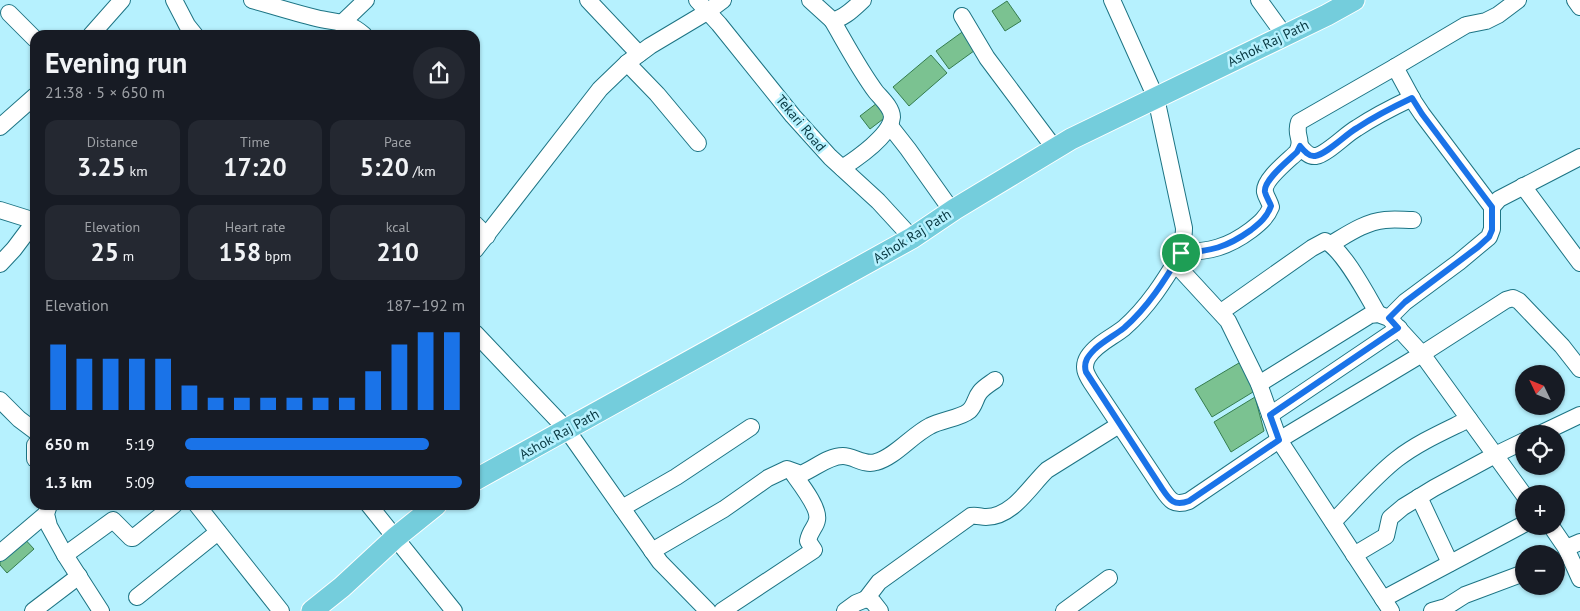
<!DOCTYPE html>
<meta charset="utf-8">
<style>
body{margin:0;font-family:"PT Sans",sans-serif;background:#242831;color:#f1f3f6;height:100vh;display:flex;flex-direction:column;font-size:19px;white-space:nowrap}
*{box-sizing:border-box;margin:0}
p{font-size:16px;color:#9ea1a6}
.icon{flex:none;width:28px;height:28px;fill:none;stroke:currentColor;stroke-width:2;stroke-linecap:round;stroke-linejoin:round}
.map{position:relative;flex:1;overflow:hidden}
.side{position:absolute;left:30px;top:30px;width:450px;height:480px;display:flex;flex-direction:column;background:#171b24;border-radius:15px;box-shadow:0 1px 4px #0004}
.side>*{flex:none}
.needle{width:32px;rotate:313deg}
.tools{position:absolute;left:1515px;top:365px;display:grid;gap:10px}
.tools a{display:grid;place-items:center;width:50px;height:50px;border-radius:50%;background:#171b24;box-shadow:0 1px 4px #0004;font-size:25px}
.pin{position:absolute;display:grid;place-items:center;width:42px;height:42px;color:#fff;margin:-21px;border:2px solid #fff;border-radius:50%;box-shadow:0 1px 5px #0007}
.round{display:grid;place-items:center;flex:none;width:52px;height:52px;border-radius:26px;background:#242831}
.overview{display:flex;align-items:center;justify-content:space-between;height:85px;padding:0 15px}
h1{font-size:28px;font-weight:800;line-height:38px}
.figures{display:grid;grid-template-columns:repeat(3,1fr);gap:8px;height:85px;padding:5px 15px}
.figures div{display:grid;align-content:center;border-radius:12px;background:#242831;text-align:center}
.figures b{font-size:25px;font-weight:800}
.figures small{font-size:14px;font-weight:400}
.figures p{font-size:14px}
.chart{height:140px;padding:10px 15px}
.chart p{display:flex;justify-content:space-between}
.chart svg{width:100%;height:90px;margin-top:5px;stroke:#1a73e8;stroke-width:6}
ul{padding:0 15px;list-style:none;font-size:16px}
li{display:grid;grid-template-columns:80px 60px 1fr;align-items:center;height:38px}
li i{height:12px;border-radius:6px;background:#1a73e8}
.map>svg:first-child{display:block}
</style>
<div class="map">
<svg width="1580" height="611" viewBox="0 0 1580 611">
<rect width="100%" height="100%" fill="#b6f1fe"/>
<g fill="#7bc291" stroke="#357d4f">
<path d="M1007,1L1021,21L1005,31L992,11Z"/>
<path d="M965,30L978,48L949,69L936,51Z"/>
<path d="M931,55L947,73L909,106L893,87Z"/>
<path d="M881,100L891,113L870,129L860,116Z"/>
<path d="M1244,360L1253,392L1212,417L1195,389Z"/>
<path d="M1255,397L1264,431L1231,452L1214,422Z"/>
<path d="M22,536L34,549L7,573L0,565V556Z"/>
</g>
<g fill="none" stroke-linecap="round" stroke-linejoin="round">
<g stroke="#1d7484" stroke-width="18">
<g id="minor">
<path d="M174,0L187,25L195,35"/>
<path d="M252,0C273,6 295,13 316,18C336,23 347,20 364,35"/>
<path d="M588,0L639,54"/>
<path d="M697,0L719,24L793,116L830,157L878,201L912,238"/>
<path d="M810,0L832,20C843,20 855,7 863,0"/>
<path d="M1112,0L1156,98L1184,228C1184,243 1178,256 1181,270L1228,321L1259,384L1279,440L1391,611"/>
<path d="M1259,0L1285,36"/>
<path d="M1575,0L1580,7"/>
<path d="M9,13L35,39"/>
<path d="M962,16L987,58L1055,149"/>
<path d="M832,20C846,44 859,69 876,92C882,99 892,108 892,117C891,135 856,159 842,168"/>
<path d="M343,22L366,0"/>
<path d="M91,35L122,0"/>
<path d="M627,63L657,94L698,143"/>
<path d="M1395,67L1466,25L1486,21L1498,15L1518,0"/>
<path d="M890,126L908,149L952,211"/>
<path d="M0,127L35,96"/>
<path d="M1300,146C1304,151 1309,157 1316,156C1327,154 1346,134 1357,128C1375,116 1393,107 1412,98"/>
<path d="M1523,186L1580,263"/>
<path d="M1492,207L1422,114L1414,102L1395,67L1299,122C1294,136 1304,138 1297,152C1289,160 1263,180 1265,192C1266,197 1270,202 1271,207C1267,217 1260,223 1251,230C1227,248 1210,251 1181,253C1165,280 1148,307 1124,328C1113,337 1096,344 1088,357C1082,367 1086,374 1091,382L1161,487C1169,499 1173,507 1189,501L1279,440L1422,354L1524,495"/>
<path d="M0,210L35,221"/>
<path d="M475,224L487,236"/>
<path d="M1331,244C1348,234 1365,222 1385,220C1394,219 1404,220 1413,220"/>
<path d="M475,250L600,89L627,63L650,46L707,12L723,0"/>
<path d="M0,264L14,249L35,221"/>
<path d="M1221,312L1312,248L1325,241C1343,249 1367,295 1378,314"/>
<path d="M1389,318L1405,302L1459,262L1489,237L1492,229V207L1499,199L1580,157"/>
<path d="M475,333L567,430L660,562L708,611"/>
<path d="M1259,384L1370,315L1378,314L1389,318L1422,354L1506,300L1513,298L1519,301L1562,346L1580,369"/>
<path d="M0,400L19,419L35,431"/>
<path d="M1270,415L1399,328"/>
<path d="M1540,434L1580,415"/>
<path d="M35,445V459"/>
<path d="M1419,497L1450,563"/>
<path d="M49,505L46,514L49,526L65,555L101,611"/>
<path d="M197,505L281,611"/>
<path d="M369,505L454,611"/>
<path d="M622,508L676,477L751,427"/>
<path d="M1333,522C1354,501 1374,477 1397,459C1419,442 1445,431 1469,419"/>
<path d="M1551,526L1566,548L1580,579"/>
<path d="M1566,548L1580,542"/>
<path d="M652,551L724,509L768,478L787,469L801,474C814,469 828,456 843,456C854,456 864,466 876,462C895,457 912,435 930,426C941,420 961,418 969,411C975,406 975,398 980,392C984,387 991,383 995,380"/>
<path d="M0,553L46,514"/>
<path d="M65,555L113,520L131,538H133L174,505"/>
<path d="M1354,555L1386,536L1390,518L1403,507L1434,488L1495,455L1524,441"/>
<path d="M137,597L218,532"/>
<path d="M866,599L879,582L971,516C977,515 981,517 986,517C1013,517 1030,486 1047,470L1119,425"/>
<path d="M1383,599L1524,524"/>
<path d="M33,611L79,576"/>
<path d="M722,611L814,550L808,541C810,530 816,527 817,520C820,508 799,482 792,472"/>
<path d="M845,611L856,603L866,599L873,602L880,611"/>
<path d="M1064,611L1109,578"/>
<path d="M1432,611L1446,607L1465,595L1524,573"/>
</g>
</g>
<g stroke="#fff" stroke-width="23">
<g id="major">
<path d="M475,480L912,238L955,209L1071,139L1327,15L1354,0"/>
<path d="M312,611L342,587L395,538L436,505"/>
</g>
</g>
<use href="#minor" stroke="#fff" stroke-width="16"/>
<use href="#major" stroke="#74cddc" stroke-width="21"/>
</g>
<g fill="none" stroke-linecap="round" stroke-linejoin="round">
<g stroke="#fff" stroke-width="10">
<path id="route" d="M1412,98L1422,114L1492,207V230L1489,237L1478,247L1405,302L1389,318L1398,328L1270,415L1279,440L1189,501C1173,507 1169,499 1161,487L1086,372C1083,362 1088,356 1095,349C1104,341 1115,335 1124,328C1148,307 1165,280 1181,253C1211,251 1226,248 1251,230C1260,223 1267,217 1271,206C1270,202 1266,197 1265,192C1263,180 1289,160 1297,152L1300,146C1304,151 1309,157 1315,156C1327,154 1346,134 1357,128C1375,116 1393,107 1412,98Z"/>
</g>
<use href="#route" stroke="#1a73e8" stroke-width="6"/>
</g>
<g text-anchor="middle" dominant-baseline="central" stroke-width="5" stroke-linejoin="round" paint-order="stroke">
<g font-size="14" fill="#083841" stroke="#b6f1fe">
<text transform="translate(1268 43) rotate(-26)">Ashok Raj Path</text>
<text transform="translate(801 123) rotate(50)">Tekari Road</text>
<text transform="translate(912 236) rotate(-32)">Ashok Raj Path</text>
<text transform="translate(559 434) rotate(-29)">Ashok Raj Path</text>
</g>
</g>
</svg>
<div class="tools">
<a><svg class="needle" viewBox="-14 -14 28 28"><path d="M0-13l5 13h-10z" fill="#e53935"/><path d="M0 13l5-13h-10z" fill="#9ea1a6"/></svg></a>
<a><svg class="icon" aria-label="locate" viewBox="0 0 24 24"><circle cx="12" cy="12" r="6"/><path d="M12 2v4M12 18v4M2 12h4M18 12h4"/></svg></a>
<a>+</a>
<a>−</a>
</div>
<div class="pin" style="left:1181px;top:253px;background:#1e9e55"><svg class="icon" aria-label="arrive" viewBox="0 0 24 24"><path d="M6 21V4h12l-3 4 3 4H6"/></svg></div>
<section class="side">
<div class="overview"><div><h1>Evening run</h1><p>21:38 · 5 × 650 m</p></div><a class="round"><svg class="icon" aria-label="share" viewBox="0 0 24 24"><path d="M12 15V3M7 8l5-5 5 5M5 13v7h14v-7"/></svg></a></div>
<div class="figures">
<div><p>Distance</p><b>3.25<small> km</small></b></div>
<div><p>Time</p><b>17:20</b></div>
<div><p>Pace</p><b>5:20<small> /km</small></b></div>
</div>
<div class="figures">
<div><p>Elevation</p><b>25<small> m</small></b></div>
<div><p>Heart rate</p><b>158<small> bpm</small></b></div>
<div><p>kcal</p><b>210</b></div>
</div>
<div class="chart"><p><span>Elevation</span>187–192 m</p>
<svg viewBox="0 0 160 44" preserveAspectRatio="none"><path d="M5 44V12M15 44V19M25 44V19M35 44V19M45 44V19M55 44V32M65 44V38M75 44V38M85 44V38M95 44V38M105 44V38M115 44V38M125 44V25M135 44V12M145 44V6M155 44V6"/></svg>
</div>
<ul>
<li><b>650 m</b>5:19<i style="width:87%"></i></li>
<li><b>1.3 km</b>5:09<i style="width:99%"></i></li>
</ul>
</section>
</div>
